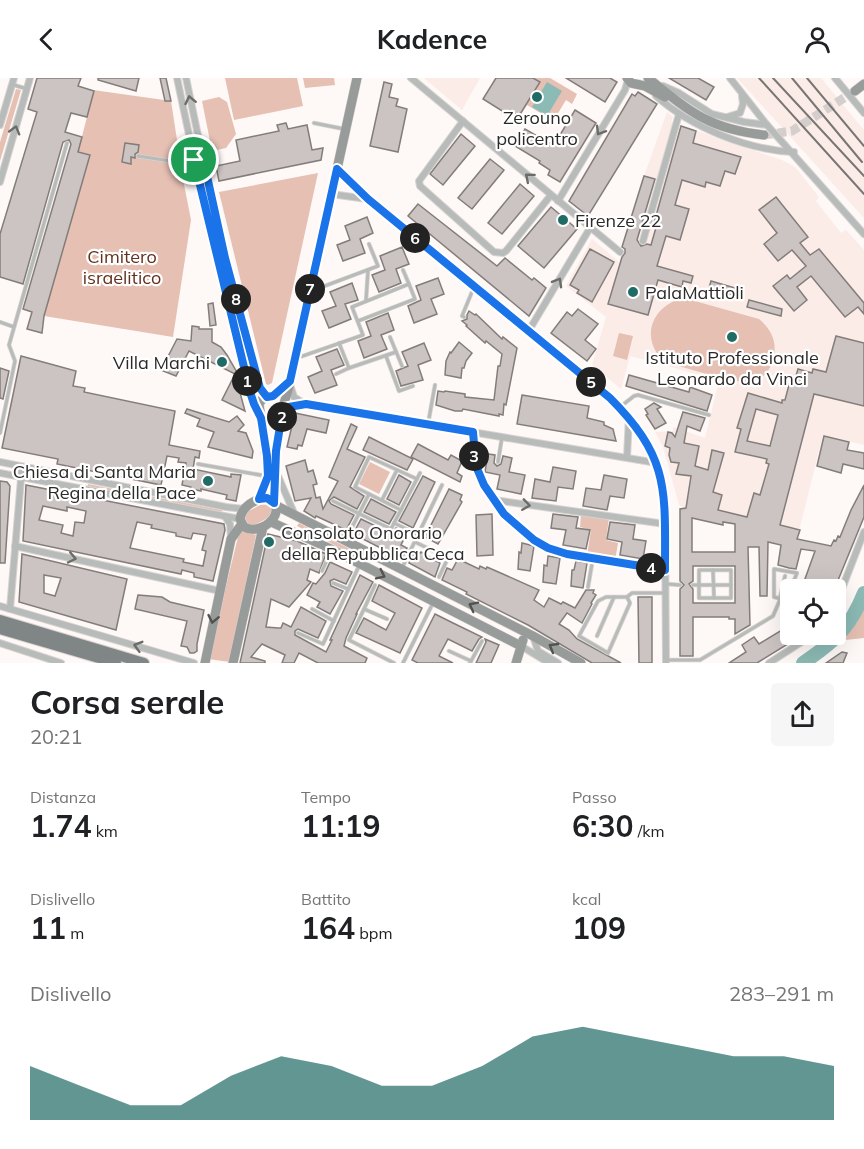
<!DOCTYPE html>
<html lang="it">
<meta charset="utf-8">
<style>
body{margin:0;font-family:Mulish,sans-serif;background:#f6f6f6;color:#202124;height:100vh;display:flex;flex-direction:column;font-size:22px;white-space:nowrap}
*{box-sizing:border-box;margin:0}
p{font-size:20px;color:#757577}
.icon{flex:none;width:33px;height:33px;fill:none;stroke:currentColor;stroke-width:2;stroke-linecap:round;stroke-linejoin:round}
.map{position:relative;height:585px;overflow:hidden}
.sheet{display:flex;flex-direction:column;background:#fff;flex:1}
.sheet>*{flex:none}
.controls{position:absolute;left:780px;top:501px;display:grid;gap:12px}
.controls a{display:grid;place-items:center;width:66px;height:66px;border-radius:6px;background:#fff;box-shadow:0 6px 24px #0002;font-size:30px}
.pin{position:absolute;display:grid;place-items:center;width:51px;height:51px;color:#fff;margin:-26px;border:3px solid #fff;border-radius:50%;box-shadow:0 2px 6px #0007}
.km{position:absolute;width:30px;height:30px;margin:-15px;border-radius:50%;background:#222;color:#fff;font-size:16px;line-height:30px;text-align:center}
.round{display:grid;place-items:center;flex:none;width:63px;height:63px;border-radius:6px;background:#f6f6f6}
.headline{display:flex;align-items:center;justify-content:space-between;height:102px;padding:0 30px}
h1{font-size:33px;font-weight:700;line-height:45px}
.stats{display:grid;grid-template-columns:repeat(3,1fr);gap:9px;height:102px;padding:6px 30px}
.stats div{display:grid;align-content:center}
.stats b{font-size:30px;font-weight:700}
.stats small{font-size:16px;font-weight:400}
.stats p{font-size:16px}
.chart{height:168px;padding:12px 30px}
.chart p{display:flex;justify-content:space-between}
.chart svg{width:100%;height:108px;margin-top:6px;fill:#206b65;opacity:.7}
header{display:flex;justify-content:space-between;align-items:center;height:78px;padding:0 30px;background:#fff;font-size:27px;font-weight:700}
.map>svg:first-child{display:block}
</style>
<header><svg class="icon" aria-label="back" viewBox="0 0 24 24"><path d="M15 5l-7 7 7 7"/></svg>Kadence<svg class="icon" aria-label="person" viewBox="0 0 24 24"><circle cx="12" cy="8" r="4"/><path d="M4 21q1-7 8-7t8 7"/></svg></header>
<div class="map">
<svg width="864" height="585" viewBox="0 0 864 585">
<rect width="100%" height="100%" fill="#fef8f6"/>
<g fill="#fcece7">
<path d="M424,0H480L462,32Z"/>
<path d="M737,0H821L864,52V140Z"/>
<path d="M667,34L673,39L671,44L782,82L795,89L819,119L816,123L841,155L846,152L864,172V367L823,357L797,461L698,438L679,427L663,369L655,354L673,353V349L705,360L719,302L630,278L621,311L592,287L606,239L566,208L592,161L619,184L644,98Z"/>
</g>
<g fill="#e5c0b3">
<path d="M225,0H297L303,28L234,42Z"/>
<path d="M303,0H334L335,7L305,10Z"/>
<path d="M509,0H550L577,16L572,26L566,22L555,40H549L527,27L520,38L510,32L506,38L501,35L505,28Z"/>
<path d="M16,11L21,12L0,83V64Z"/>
<path d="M86,11L171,23L179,75L176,90L181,91L191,142L173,259L44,238L90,78L78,74L87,39L80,37Z"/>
<path d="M219,19L227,24L236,56L226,70L212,73L202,23Z"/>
<path d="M318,95L272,305L268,307L266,306L219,114Z"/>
<path d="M684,220L759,241C770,250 777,262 774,277C767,314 735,304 710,297C695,293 680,288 665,284C639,262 651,227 684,220Z"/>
<path d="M619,255L633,258L627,282L613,278Z"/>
<path d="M370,384L390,394L379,416L359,406Z"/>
<path d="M88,406L222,432L221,435L87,410Z"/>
<path d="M262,426L269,427L272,432L269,439L255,447L248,446L245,440L247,434Z"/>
<path d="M581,436L609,440L606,462L618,465L615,483L587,478L591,452L580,449Z"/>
<path d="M299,445L362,477L360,480L297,448Z"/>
<path d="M240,451L256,457L230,584L208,581Z"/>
<path d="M864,517V560L845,562Z"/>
</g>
<path fill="#8cbab5" d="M547,4L562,13L547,38L532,29Z"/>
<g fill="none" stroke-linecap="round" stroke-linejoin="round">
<path stroke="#8cbab5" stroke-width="14" d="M803,585C834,564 850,550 864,515"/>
</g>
<g fill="#cbc4c2" stroke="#837d7a" stroke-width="1.5" fill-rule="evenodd">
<path d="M37,0H81L78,8L94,13L87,39L71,35L65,54L82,59L78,74L90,77L44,238L42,255L27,251L32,234L23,231L71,66L69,62L63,64L23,206L0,199V156L37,34L28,31Z"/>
<path d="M98,0H139L136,13L98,2Z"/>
<path d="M160,0H166L171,23H165Z"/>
<path d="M496,0H533L540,4L519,38L510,32L507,36L483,21Z"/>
<path d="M566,0H610L617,4L605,24Z"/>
<path d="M669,0H698L714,9L706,22Z"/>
<path d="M384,4L392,6L389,19L398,21L396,28L407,31L398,74L370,68Z"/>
<path d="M638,14L657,26L588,138L569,123L632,16L635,18Z"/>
<path d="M575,32L596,45L560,104L548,97L550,92L539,85L540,83L515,68L525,51L551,66L558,56L560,57Z"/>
<path d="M286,45L288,51L307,47L312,72L323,70L321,82L219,103L216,88L240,83L236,62L279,53L277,47Z"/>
<path d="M681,48L696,53L693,65L741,79L735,96L725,93L720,108L706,104L705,109L682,102L675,127L689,131L680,162L666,158L657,188L693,198L691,205L683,203L682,209L658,202L648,237L608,226L622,179L625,175V171L622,169L644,98L655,101L637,162L641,168L647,166L651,167L657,146L654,145Z"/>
<path d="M461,56L475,68L443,107L430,96Z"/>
<path d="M125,65L139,67L138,74L135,76V80L131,79V86L122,84Z"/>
<path d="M490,81L504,92L472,131L458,120Z"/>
<path d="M520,106L534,118L502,156L488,145Z"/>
<path d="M776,119L808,159L800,165L810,177L819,171L864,225V236L858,229L845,239L811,198L797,209L807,222L794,233L773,208L787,197L790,201L806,188L792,172L778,183L764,166L777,155L759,132Z"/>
<path d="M418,126L497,188L505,180L532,202L534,200L546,210L529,238L408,138Z"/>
<path d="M551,129L577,151L544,190L518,168Z"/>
<path d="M367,139L373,155L360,161L365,175L343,183L337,167L350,162L345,148Z"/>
<path d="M402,169L409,186L396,191L401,205L379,214L372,197L385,192L380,178Z"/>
<path d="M590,171L614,184L592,224L577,215L579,212L570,207Z"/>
<path d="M438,200L444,216L431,221L437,236L414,245L408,228L421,222L416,208Z"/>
<path d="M711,203L735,210L733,217L709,210Z"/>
<path d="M352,205L358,222L345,226L351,241L329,250L322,233L336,228L330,214Z"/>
<path d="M749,222L782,231L781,238L747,229Z"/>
<path d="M213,225L216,247L210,248L208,226Z"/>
<path d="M578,231L598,246L585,262L596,271L587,283L551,255L567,234L572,238Z"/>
<path d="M469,233L475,237L476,236L502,261L503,259L517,270L506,327L504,326L503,337L499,336V338L463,331L462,333H455L436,327L438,313L444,314L445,313L465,316V319L494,322L498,288H500L502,276L486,263L485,265L466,248L467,247L462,243L467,241V237Z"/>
<path d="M388,235L394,252L381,257L387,271L364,280L358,263L371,258L366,244Z"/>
<path d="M192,248L199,249V251H212V264L221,269L227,277L239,298L189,273L176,298L161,292L177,261L191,263Z"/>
<path d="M836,258L864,265V328L814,316L780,447L800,452L797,461L831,468L834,462L836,463L838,458L840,459L851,432L864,407V439L834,512H801L815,473L801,471L796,491L789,490L778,487L781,467L768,464L767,518H760L759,469H748L750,547L735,556V541H729V539H693V578H680V511L684,507L680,503V431L686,430L691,398L676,396L679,385L671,384L669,377L670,370L665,368L668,354L672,355L675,359L683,334L705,340L700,353L687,348L684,365L699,368L695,388L708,392L712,372L724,375L713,414L722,417L718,432L747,439L754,415L760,417L769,386L766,385L767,381L735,374L741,351L737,350L748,315L782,325V322H785L791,299L795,301L798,291L812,295L813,291L826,294ZM756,331L778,337L770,368L747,363ZM692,440L723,447V444L735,446V474H692ZM693,488H735V525H693V511L689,506L693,503Z"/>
<path d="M459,264L472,275L466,283L464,290H462L461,300L445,297L446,283L450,274L451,275Z"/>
<path d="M424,265L431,282L418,287L423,302L401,308L396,293L408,288L402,274Z"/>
<path d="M337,271L344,287L331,292L337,307L315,315L308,299L322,293L316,279Z"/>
<path d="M21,278L76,293L73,308L85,310L84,314L175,333L169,367L200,373L199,380L195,379L193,391L231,399V396L241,397L236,423L226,421L227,417L201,411V413L191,411V409L182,407L186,385L178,384L179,380L167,378L161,407L57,386L58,381L2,370Z"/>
<path d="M0,290L9,293L3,321L0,320Z"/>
<path d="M235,296L245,333L222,322Z"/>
<path d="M629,297L689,314L690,309L712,317L707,333L626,308Z"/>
<path d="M522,317L589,328L587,340L604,344V347L613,351L616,363L517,346Z"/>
<path d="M654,325L661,329L657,331L666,345L655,351L646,337L648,336L645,331Z"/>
<path d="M187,331L229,344L237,338L244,347L238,353L246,355L253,373L252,380L208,369L214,354L197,348L200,341L185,335Z"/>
<path d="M295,335L329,342L326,355L307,351L302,368L298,367L297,371L287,369Z"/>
<path d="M351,346L357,349L347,371L365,379L350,409L364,418L357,431L334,419L329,423L331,426L354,437L346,452L316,438L315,440L304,433L311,420L295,423L286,388L305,382L308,394L313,392L317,406L313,407L316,420L320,419L323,431L338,403L329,399Z"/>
<path d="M824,358L849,364L847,372L864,375V391L843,386L841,395L817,388Z"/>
<path d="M369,359L413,381L407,392L363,372Z"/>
<path d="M418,366L448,382L451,377L462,383L457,395L462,398L460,404L411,379Z"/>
<path d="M488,376L495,377L494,385L497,388L501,386L503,378L512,380L509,394L525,397L521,416L497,411L500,397L485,394Z"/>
<path d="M553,389L576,393L573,411L558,409L556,423L532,420L535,401L550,404Z"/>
<path d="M399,397L411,404L399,427L387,421Z"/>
<path d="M604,397L627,401L624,420L610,418L607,432L583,428L586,410L601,412Z"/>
<path d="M423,398L435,404L413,450L399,443Z"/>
<path d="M0,403L7,404L10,408L5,485H0Z"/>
<path d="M26,407L224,446L225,452L213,503L194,499V495L182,492L181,496L23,463ZM43,428L67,433V429L86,433L84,445L75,444L73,458L61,455L63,447L39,442ZM137,444L152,447L151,450L176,455V458L191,461L193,455L206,457L202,472L206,473L203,488L183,484L184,481L130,470Z"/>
<path d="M449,411L462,417L460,422L462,424L438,466L425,459Z"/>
<path d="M371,421L396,434L389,446L364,434Z"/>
<path d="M492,436L493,477L477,478L476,437Z"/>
<path d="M553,436L578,439L576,450L590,452L586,471L563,467L566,452L551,450Z"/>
<path d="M361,441L390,455L393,454L396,450L407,455L401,467L407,470L402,481L353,456Z"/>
<path d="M610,444L635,447L633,461L646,463L643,481L620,477L622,464L607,461Z"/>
<path d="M268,456L297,463L326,476L319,495L310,491L307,502L311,504L289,529L271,521L266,549L278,550H281L283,545L291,549L301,529L326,543L318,560L298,551L295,553V557L326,574L332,562H330L360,497L373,504L356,536H357L346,560L344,568L367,580L365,585H318L299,575L294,585H282L285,577L262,566L251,579L265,583V585H240Z"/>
<path d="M522,465L534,468L530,493L518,491L519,474L521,475Z"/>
<path d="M415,473L420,475L421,474L440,485L435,499L409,485Z"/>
<path d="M22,476L127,501L116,552L19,524ZM44,497L61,500L55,518L44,515Z"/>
<path d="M548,478L560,480L556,506L543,504L544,487L547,488Z"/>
<path d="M458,481L479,491L480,488L486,491L487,489L539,512L534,522L544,529L549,520L561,526L563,524L575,530L586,512H594L593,515L596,517L591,525L592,526L582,545L567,535L559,546L569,552L577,561L621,585H592L528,547L466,516L467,514L442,502L447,490L452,492Z"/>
<path d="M576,483L587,485L583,510L571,508L572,492H574Z"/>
<path d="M330,484L352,494L346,506L334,501L330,503L331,508L343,513L330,536L317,529L320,524L307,517L313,505L316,506L325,495Z"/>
<path d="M379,507L422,530L400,575L356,555L364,540L386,552L395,535L372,523Z"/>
<path d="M138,517L162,519L170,524L204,532L197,566V573L194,575H190L187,569L181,568L187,543L135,531Z"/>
<path d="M638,519H652V585H639Z"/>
<path d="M435,536L453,545L482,559L479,561L472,573L448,561L439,578L453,585H418L412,582Z"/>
<path d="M790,547V556H804L757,585H729L746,574L742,567L754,559L759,566Z"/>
<path d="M485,561L499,567L491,585H476L486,564Z"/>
<path d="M842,574L847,575L843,585H826Z"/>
</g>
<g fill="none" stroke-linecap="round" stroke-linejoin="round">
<path stroke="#d4cfcd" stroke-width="9" stroke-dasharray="9 4.5" stroke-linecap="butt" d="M764,57L792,53L855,13"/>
<g stroke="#d8d3d1" stroke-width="4.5">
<g id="lane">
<path d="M14,7L27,11"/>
<path d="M314,45L344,51"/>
<path d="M138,78L177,84L194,82"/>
<path d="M403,192L409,206"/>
<path d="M313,208L322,209L378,188L369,166"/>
<path d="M366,223L368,192"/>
<path d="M464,239L462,238L474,209"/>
<path d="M0,244L14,249"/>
<path d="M390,259L402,288"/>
<path d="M386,278L399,313L413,308"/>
<path d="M297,280L363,257L352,229L409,206L415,221L358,243"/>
<path d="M349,290L396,274"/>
<path d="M336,296L349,290L339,265"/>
<path d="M620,329L634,318L638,317L709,337"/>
<path d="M428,346L435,307"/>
<path d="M0,355L15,283L9,267L67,65"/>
<path d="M498,384L502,359"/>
<path d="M198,386L266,398"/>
<path d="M382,422L397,392"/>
<path d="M333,423L391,451L420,395"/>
<path d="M401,432L355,409L369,379L417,401"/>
<path d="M394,445L419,457"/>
<path d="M346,461L369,416"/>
<path d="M415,464L448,480L439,499"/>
<path d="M402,490L442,407"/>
<path d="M774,491L797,495L786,522L774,519Z"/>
<rect x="699" y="492" width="32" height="28"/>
<path d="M713,492L714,520"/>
<path d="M322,493L331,473"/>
<path d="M333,505L348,511"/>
<path d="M667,506L680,507"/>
<path d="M693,507H731"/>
<path d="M588,509L593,480"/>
<path d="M627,519L630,525L608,575L579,558L598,523L606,519H627L632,515H664"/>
<path d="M312,531L334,543"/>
<path d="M364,531L375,507"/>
<path d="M387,541L364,531L349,562L394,585"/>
<path d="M298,555L323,566L359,488"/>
<path d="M597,558L614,519"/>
<path d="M449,573L471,583"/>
<path d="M668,582H700L773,538L779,524L785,498"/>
<path d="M403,585L433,525"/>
<path d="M470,585L482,563"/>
</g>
</g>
<g stroke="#d8d3d1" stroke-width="8">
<g id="street">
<path d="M177,0L209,151L250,314L258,334"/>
<path d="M186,0L213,129L260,310L267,319"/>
<path d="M411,0L620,174"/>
<path d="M730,0L767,47L864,156"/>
<path d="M835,0L864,35"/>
<path d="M663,8L679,15L712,36L744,44L767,47"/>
<path d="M656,18C691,49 747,72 794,74"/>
<path d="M727,39L740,35L743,26L742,18"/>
<path d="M463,43L419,103L420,108L494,174L503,175L506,173L551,117"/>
<path d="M0,47L14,0"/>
<path d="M337,91L368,121L610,320L629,339L644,359L657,385L662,402L665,446L666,585"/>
<path d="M0,104L30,0"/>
<path d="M331,116L367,121"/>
<path d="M558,123L625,12L628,2"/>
<path d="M643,163L679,36"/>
<path d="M528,254L590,150"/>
<path d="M290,307L294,319L305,326"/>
<path d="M283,330L305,326L657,385"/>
<path d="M473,354L475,388L484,407L504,436L534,462L548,470L567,476L665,492"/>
<path d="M627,379L629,339"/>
<path d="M0,384L226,429L244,431"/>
<path d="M0,395L240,441"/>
<path d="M278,398L294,435"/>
<path d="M494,422L665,446"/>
<path d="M226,440L230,446L231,460"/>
<path d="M15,468L220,513"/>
<path d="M836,526L864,454"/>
<path d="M0,528L194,585"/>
<path d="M10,531L22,389"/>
<path d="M533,558L538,573L558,585"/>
<path d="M0,565L61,585"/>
<path d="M521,568L549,585"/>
<path d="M769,585L814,556"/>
</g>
</g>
<g stroke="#d8d3d1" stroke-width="10">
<g id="secondary">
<path d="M627,0L631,5L645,8L665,19"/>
<path d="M648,0C690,34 709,51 764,57"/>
<path d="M855,13L864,6"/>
<path d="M267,420C291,432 262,459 244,449L240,441C242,428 255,421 267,420Z"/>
<path d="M259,421L268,394L259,326L263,320L273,318L290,303"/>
<path d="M274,425L276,373L283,329L290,305L357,0"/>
<path d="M275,427L533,558L581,585"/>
<path d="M271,444L331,471L521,568"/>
<path d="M205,585L231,461L242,446"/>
<path d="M233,585L263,449"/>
<path d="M516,585L523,562"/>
</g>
</g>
<g stroke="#d8d3d1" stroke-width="12">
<g id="primary">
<path d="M0,542L144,585"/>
<path d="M0,551L116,585"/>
</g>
</g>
<use href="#lane" stroke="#b7bbba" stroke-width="3"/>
<use href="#street" stroke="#b7bbba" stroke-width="6"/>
<use href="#secondary" stroke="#979c9b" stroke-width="9"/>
<use href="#primary" stroke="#808685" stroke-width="10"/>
<g stroke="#787573" stroke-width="2">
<path d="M759,0L864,116"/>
<path d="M773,0L864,98"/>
<path d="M792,0L862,84"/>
<path d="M807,0L864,68"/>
</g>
</g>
<defs><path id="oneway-chevron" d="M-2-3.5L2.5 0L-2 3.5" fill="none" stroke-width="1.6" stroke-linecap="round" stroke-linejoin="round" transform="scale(1.5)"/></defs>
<g stroke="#6b6b6a">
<use href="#oneway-chevron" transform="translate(190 22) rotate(-102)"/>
<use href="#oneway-chevron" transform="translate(15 52) rotate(-74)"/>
<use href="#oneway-chevron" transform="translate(600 53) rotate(121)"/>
<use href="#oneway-chevron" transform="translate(529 99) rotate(-140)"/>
<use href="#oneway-chevron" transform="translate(558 204) rotate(-60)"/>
<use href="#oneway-chevron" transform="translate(526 427) rotate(8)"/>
<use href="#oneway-chevron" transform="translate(72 480) rotate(12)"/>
<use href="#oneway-chevron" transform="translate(138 568) rotate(-164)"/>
</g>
<g stroke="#515251">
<use href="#oneway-chevron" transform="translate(381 497) rotate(26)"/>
<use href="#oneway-chevron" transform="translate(473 528) rotate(-153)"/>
<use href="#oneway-chevron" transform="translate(213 541) rotate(102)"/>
<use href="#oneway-chevron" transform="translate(553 569) rotate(-150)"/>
</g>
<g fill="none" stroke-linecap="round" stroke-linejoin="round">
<g stroke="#fff" stroke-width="12">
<path id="route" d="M203,80L225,180L260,310L267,319L273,318L290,303L337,91L368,121L610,320C670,380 665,412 665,492L567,476L548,470L534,462L504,436L484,407L476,388L473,354L306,326L283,330L276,373L274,425L267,420L259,421L268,398L267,378L261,340L254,326L250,314L194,82Z"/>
</g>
<use href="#route" stroke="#1a73e8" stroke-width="8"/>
</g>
<g fill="#206b65" stroke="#fff" stroke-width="2">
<circle cx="537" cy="19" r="6"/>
<circle cx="563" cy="142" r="6"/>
<circle cx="633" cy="214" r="6"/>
<circle cx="732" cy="259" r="6"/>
<circle cx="222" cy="284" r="6"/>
<circle cx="208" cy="403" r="6"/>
<circle cx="269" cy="464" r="6"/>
</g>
<g text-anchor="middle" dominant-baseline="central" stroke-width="4.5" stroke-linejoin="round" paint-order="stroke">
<g font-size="18" fill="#2c2a29" stroke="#fff" text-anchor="start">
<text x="537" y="39" text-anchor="middle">Zerouno<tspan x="537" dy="21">policentro</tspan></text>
<text x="575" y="142">Firenze 22</text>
<text x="645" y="214">PalaMattioli</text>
<text x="732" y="279" text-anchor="middle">Istituto Professionale<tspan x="732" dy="21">Leonardo da Vinci</tspan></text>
<text x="210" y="284" text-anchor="end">Villa Marchi</text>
<text x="196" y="393" text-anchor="end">Chiesa di Santa Maria<tspan x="196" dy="21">Regina della Pace</tspan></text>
<text x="281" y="454">Consolato Onorario<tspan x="281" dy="21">della Repubblica Ceca</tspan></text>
</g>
<g font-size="18" fill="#63311e" stroke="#fff">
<text x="122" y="178">Cimitero<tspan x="122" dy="21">israelitico</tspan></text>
</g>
</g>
</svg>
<div class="controls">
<a><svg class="icon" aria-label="locate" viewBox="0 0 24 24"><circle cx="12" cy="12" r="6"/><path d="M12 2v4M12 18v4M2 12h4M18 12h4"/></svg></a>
</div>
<div class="pin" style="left:194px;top:82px;background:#1e9e55"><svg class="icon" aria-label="arrive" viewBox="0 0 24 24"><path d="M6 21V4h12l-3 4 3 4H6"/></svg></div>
<b class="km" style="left:247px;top:303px">1</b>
<b class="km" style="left:282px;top:339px">2</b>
<b class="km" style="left:474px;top:378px">3</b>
<b class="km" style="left:651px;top:490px">4</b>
<b class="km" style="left:591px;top:304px">5</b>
<b class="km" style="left:415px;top:160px">6</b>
<b class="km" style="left:310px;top:211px">7</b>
<b class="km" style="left:236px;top:221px">8</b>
</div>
<section class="sheet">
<div class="headline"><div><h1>Corsa serale</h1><p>20:21</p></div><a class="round"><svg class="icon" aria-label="share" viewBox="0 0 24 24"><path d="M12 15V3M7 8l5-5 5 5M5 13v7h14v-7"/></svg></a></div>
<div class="stats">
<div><p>Distanza</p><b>1.74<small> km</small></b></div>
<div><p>Tempo</p><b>11:19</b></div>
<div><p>Passo</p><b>6:30<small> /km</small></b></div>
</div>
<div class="stats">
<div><p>Dislivello</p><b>11<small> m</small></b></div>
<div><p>Battito</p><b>164<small> bpm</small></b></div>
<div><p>kcal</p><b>109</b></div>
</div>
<div class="chart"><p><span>Dislivello</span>283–291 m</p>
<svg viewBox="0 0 160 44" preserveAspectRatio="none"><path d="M0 44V22L10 30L20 38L30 38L40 26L50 18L60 22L70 30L80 30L90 22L100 10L110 6L120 10L130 14L140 18L150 18L160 22V44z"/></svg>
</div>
</section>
